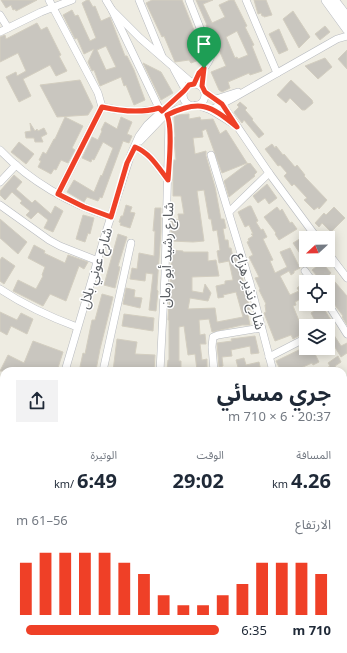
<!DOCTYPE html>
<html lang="ar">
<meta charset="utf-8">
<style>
body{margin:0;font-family:"Noto Sans","Noto Sans Arabic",sans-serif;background:#f2f2f3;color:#1f2937;direction:rtl;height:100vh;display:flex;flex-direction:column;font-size:15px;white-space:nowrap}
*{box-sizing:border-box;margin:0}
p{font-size:13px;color:#747a83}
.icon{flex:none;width:22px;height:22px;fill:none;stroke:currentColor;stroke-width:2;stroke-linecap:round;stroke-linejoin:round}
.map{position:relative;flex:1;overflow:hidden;direction:ltr}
.sheet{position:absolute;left:0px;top:367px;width:347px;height:286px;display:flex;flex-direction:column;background:#fff;border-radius:12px 12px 0 0;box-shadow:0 2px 10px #0003;direction:rtl}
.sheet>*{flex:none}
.needle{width:26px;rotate:248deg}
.buttons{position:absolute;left:299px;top:231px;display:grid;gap:8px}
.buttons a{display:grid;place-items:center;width:36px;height:36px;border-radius:0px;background:#fff;box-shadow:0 2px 10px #0003;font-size:20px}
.pin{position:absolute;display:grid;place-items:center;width:34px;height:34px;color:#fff;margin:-41px -17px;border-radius:50% 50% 50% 0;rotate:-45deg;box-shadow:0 0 4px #0007}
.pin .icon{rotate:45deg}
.round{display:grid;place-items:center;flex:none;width:42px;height:42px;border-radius:0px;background:#f2f2f3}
.head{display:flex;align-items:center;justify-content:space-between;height:68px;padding:0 16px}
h1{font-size:22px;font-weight:700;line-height:30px}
.figures{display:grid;grid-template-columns:repeat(3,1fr);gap:6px;height:68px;padding:4px 16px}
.figures div{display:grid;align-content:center}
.figures b{font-size:20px;font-weight:700}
.figures small{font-size:11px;font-weight:400}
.figures p{font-size:11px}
.chart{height:112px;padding:8px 16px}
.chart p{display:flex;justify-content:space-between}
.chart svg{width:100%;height:72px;margin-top:4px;stroke:#ef4027;stroke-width:6}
ul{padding:0 16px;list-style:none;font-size:13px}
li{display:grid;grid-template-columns:64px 48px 1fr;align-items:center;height:30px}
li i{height:10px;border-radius:5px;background:#ef4027}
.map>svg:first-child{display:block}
</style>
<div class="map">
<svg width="347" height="653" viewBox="0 0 347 653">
<defs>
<pattern id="park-crowns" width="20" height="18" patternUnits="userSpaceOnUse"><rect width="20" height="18" fill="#bde7bf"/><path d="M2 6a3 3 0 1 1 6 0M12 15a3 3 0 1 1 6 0" fill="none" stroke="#9dbe9f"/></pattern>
</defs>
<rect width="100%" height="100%" fill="#eeece2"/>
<path fill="url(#park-crowns)" d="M117,649H180L176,653H117Z"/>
<g fill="#c9c6bf" stroke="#d3cec0" fill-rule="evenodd">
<path d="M1,0H37L16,11L15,9L13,10L11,5L6,8Z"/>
<path d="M87,0H89L93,7L95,6L101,21L110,17L125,56H127L134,70L145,100L134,105L126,85L124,86L121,77L100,86L94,70L92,71L88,62L94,49L84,54L77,38L75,39L63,15L72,10L75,16L78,15L90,41L96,38L82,3ZM106,46L116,67L106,70L97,50Z"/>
<path d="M152,0H182L200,45L197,46L202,59L191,63L189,60L175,62L164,36L162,37L146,3Z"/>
<path d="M196,0H213L203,4L212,23L225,17L219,5L230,0H234L247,26L245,27L254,45L252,46L262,71L250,75L249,73L228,82L230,88L222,92L219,90L211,72L226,66L212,34H210L206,25H207ZM237,31L248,55L238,59L237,57L235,58L226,37Z"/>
<path d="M254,0H266L272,15L264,17V16H262L261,13L258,14Z"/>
<path d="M293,11L310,37L299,48L283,19Z"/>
<path d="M37,23L41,30L47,27L61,55L59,56L67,71L56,76L50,65L23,79L31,96L19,102L6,77L16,72L17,76L26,71L18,53L0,62V37L5,35L6,39Z"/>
<path d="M325,26L330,32L320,40L315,34Z"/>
<path d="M279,29L288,50L279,54L269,34Z"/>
<path d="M347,50V69L338,59Z"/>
<path d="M325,58L332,67L318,79L305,66Z"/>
<path d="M143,63L161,72L173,93L161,100Z"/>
<path d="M80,80L93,107L88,115L57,117L40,85Z"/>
<path d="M291,80L312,100L313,103L305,110H302L290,98L286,103L277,95Z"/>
<path d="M240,102L247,108L245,110L253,119L252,120L264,134L259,138L244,120L242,123L235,114L234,112L239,107L237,105Z"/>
<path d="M189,114V119L200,117L201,120L213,119L220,134L226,130L247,163L222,173L206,129L202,131L203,137L193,138L195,154L206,151V156L215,187L221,219H224L226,228L223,229L225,240H228L229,248H231L233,257L237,256L250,310H247L250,325H242L212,332L209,319L199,320L200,335L205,334L206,344H200L202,360L207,359V367H205V370H197L195,354L188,355L184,326L179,327V361H181V371H167L168,360H169V320H168L172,250L183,251V252H208V261L216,260L219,276L192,277V291L203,293L205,284L211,293L208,301L190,298L188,309L215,308L217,322L243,317L236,292L223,295L224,297L218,298L216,286L225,284V281L233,280L229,261L219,263L217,251L220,250L217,230L213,231L211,219H209L204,190L197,191L204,241L193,242L171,241V220H179L178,214H184L181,196H173V160H176L174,139V137H175L174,117L178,115Z"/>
<path d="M65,117L83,126L72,148L75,150L68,163L61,160L56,170L54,169L51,174L38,167L41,161L39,160L43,152L46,154L54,139H55Z"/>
<path d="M121,117L132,122L127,134L132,136L129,143L123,141L102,198L100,197L98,201L87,197L84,202L67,192L74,180L94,192L101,175L102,176L113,148L103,142L94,160L92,159L91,162L82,158L92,137L98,140L102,131L101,130L105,122L117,129Z"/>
<path d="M30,123L35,131L37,129L38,131L44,128L47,134L41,137L43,142H35L34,138H26L25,132L31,131Z"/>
<path d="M19,142L34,154L26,164L11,152Z"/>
<path d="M272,144L275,148L276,146L283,155L284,154L295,167L297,165L305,175L304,176L327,200L319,209L318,207L314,210L304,200L307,198L294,184L292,186L284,176L287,173L280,165L278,166L265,149Z"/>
<path d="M248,163L249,164L250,163L257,172L254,175L255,176L229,197L224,181Z"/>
<path d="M14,175L22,182L16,189L32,203L35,200L51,214L55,206L63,211L53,232L44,228L48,220L38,212L31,219L26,215L30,211L20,203L22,201L12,192L5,200L0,195V191Z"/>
<path d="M267,184L277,198L269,204L265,198L258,203L253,196Z"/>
<path d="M126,205L132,207L130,212L135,213L130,228L120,225L121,223L119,222L121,216H123Z"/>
<path d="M249,206H251L258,221L256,222L261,230L263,229L267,237L263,239L273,260L270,261L275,273L287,267L280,252L290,248L300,268L294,271V273L291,275L289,271L280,276L290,295L299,291L297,288L301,285L303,287L306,285V296L295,302L296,305L293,306L304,333L293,339L291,335L275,341L264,313L266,312L265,305L266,304L259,290L260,289L255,278L259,277L249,257L253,255L247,242L249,241L248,239L253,236L251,234H253L249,225L245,227L238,212Z"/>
<path d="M277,207L280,211L282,209L290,223L292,222L297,229L279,240L275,234L276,233L264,217Z"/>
<path d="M334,207L345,218L331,232L322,223L319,227L315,223L324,213L326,215Z"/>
<path d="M155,208H161V232L157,287V290L158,291L156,311L149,310L153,274L146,273L145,281L130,279L132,268L137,269L139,253L154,256L155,231H153Z"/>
<path d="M83,215L94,218L90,234L88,233L85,242L76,239Z"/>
<path d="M0,219L27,242L18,254L0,238Z"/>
<path d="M118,234L127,237L118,266L120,267L115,288L104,285Z"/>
<path d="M303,237L306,241V256L303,258L293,243Z"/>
<path d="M34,245L45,251L44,253L65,263L68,255L88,262L84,269L79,266L66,301L50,294L43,306L13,291L18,280L36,289L43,276L42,275L45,267L28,258Z"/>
<path d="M2,257L15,266L4,284L0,281V260Z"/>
<path d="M321,263L324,267L325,266L331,273L329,275L347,296V325L342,317L343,316L328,296V282H322L312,270Z"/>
<path d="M126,288L135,290L134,297L142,298L140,308L123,304Z"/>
<path d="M102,294L113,297L100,349L96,370L80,367L83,353L85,354L92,320H95Z"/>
<path d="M322,306L331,320L321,326H318L311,313Z"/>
<path d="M0,312L17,320L21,313L33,319L27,334L11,326L7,335L0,331Z"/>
<path d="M124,314L154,318L153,331L122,326Z"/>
<path d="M328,326L341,346L347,343V353L341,357L333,344L328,347Z"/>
<path d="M255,336L259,353L251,354L250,346L231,350L232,356L222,357L223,366L219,367L217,343L232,341L231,339Z"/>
<path d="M117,339L137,342L135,354L155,355L154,371H113Z"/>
<path d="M33,341L63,352L57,371H0L8,355L24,363Z"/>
<path d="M303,348L304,349L312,348L319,362L313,365L312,363L294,371H281L276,361Z"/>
<path d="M338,356L341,362L335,366L337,369L334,371H329L327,368L330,366L328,363Z"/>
<path d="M244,358L246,365L259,362L261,371H239L236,360Z"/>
</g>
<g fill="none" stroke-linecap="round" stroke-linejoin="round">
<g stroke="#b7babf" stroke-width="8">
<g id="street">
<path d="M49,0L98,93L102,107L58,194"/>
<path d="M106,0L112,10L140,38L193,84"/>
<path d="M139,0L162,56"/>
<path d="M189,0L211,56C208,67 197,73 194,84"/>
<path d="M246,0L277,73"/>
<path d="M112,10L159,108L167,115L169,121L165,274L160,371"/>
<path d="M0,15L8,28"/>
<path d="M0,32L41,12L72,0"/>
<path d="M174,69L185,89"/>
<circle cx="194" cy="95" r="11"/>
<path d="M205,92L222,104L269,173L317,238"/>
<path d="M216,99L238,92"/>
<path d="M197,105L211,110L232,123"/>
<path d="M102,107C119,111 142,113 159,108"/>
<path d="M211,110L235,97L337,39L347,36"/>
<path d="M140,141L163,117L178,109L193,105"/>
<path d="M135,147C150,153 158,167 168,180"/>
<path d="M0,150C29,181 70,204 111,217"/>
<path d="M211,155L250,283L273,371"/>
<path d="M0,182L16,165"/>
<path d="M0,205L49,240L60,246L98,261"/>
<path d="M229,212L269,173"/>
<path d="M328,253L347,278"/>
<path d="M305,271L313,282"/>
<path d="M0,289C24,305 50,317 77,327"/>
<path d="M328,304L347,334"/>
<path d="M269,357L306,338"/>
<path d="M65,371L105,235L131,154L139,136L147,125L184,91"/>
<path d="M103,371L131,243"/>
<path d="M214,371L212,347L213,337L218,335L261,328"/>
<path d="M343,387L347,380"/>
<path d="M343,392L347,395"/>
<path d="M343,529L347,527"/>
</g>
</g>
<g stroke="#b8bbc1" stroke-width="10">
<g id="secondary">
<path d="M326,0L347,29"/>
<path d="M334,0L347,17"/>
</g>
</g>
<g stroke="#f6d053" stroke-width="12">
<g id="primary">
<path d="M0,457L4,461"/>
<path d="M0,473L4,478"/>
<path d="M0,492L4,496"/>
<path d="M343,496L347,495"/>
<path d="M343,520L347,519"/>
<path d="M86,649L93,653"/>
<path d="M110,649L111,653"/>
<path d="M209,649L217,653"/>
<path d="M248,649V653"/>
<path d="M7,653L11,649"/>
<path d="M37,653L42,649"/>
<path d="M176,653L178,649"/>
</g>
</g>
<g stroke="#f0b000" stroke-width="14">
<g id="highway">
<path d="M343,503L347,502"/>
<path d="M15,653L19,649"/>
</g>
</g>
<use href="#street" stroke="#fff" stroke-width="7"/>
<use href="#secondary" stroke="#fff" stroke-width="9"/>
<use href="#primary" stroke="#fff5a6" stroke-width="10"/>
<use href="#highway" stroke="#ffe788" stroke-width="12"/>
</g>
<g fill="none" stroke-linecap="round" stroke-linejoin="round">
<g stroke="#fff" stroke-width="8">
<path id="route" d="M204,68L202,86L205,92L222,104L237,127C210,105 200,99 167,115C173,127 169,165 168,180C158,167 150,153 135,147L127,163L111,217L84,207L58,194L102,107C120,111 142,113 159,108L162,111L184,91L189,85L194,84L199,73Z"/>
</g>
<use href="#route" stroke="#ef4027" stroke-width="5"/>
</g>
<g text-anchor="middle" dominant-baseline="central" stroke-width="3" stroke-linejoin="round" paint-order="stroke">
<g font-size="14" fill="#5a5e63" stroke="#fff">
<text transform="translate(166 255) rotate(-88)">شارع رشيد أبو رمان</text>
<text transform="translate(95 268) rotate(-73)">شارع عوني بلال</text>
<text transform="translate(251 291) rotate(75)">شارع نذير هزاع</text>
</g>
</g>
</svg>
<div class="buttons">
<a><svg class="needle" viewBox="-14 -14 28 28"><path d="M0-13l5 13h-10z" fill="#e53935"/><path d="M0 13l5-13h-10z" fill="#747a83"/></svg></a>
<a><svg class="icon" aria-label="locate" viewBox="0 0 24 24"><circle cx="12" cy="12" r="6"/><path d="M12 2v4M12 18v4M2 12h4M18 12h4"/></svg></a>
<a><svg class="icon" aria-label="layers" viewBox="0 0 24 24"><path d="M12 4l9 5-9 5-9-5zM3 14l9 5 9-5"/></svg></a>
</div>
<div class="pin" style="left:204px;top:68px;background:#1e9e55"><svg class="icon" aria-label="arrive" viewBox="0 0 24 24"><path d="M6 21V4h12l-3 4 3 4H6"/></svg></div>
<section class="sheet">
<div class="head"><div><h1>جري مسائي</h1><p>20:37 · 6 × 710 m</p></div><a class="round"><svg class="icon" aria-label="share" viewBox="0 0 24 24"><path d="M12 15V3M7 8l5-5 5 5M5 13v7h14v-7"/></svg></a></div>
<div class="figures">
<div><p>المسافة</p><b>4.26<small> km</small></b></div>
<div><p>الوقت</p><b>29:02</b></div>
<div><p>الوتيرة</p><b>6:49<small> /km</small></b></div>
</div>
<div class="chart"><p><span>الارتفاع</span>56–61 m</p>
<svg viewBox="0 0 160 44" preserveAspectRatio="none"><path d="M5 44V12M15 44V6M25 44V6M35 44V6M45 44V6M55 44V12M65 44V19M75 44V32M85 44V38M95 44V38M105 44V32M115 44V25M125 44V12M135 44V12M145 44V12M155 44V19"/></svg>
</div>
<ul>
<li><b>710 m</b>6:35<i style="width:95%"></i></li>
</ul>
</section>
</div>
